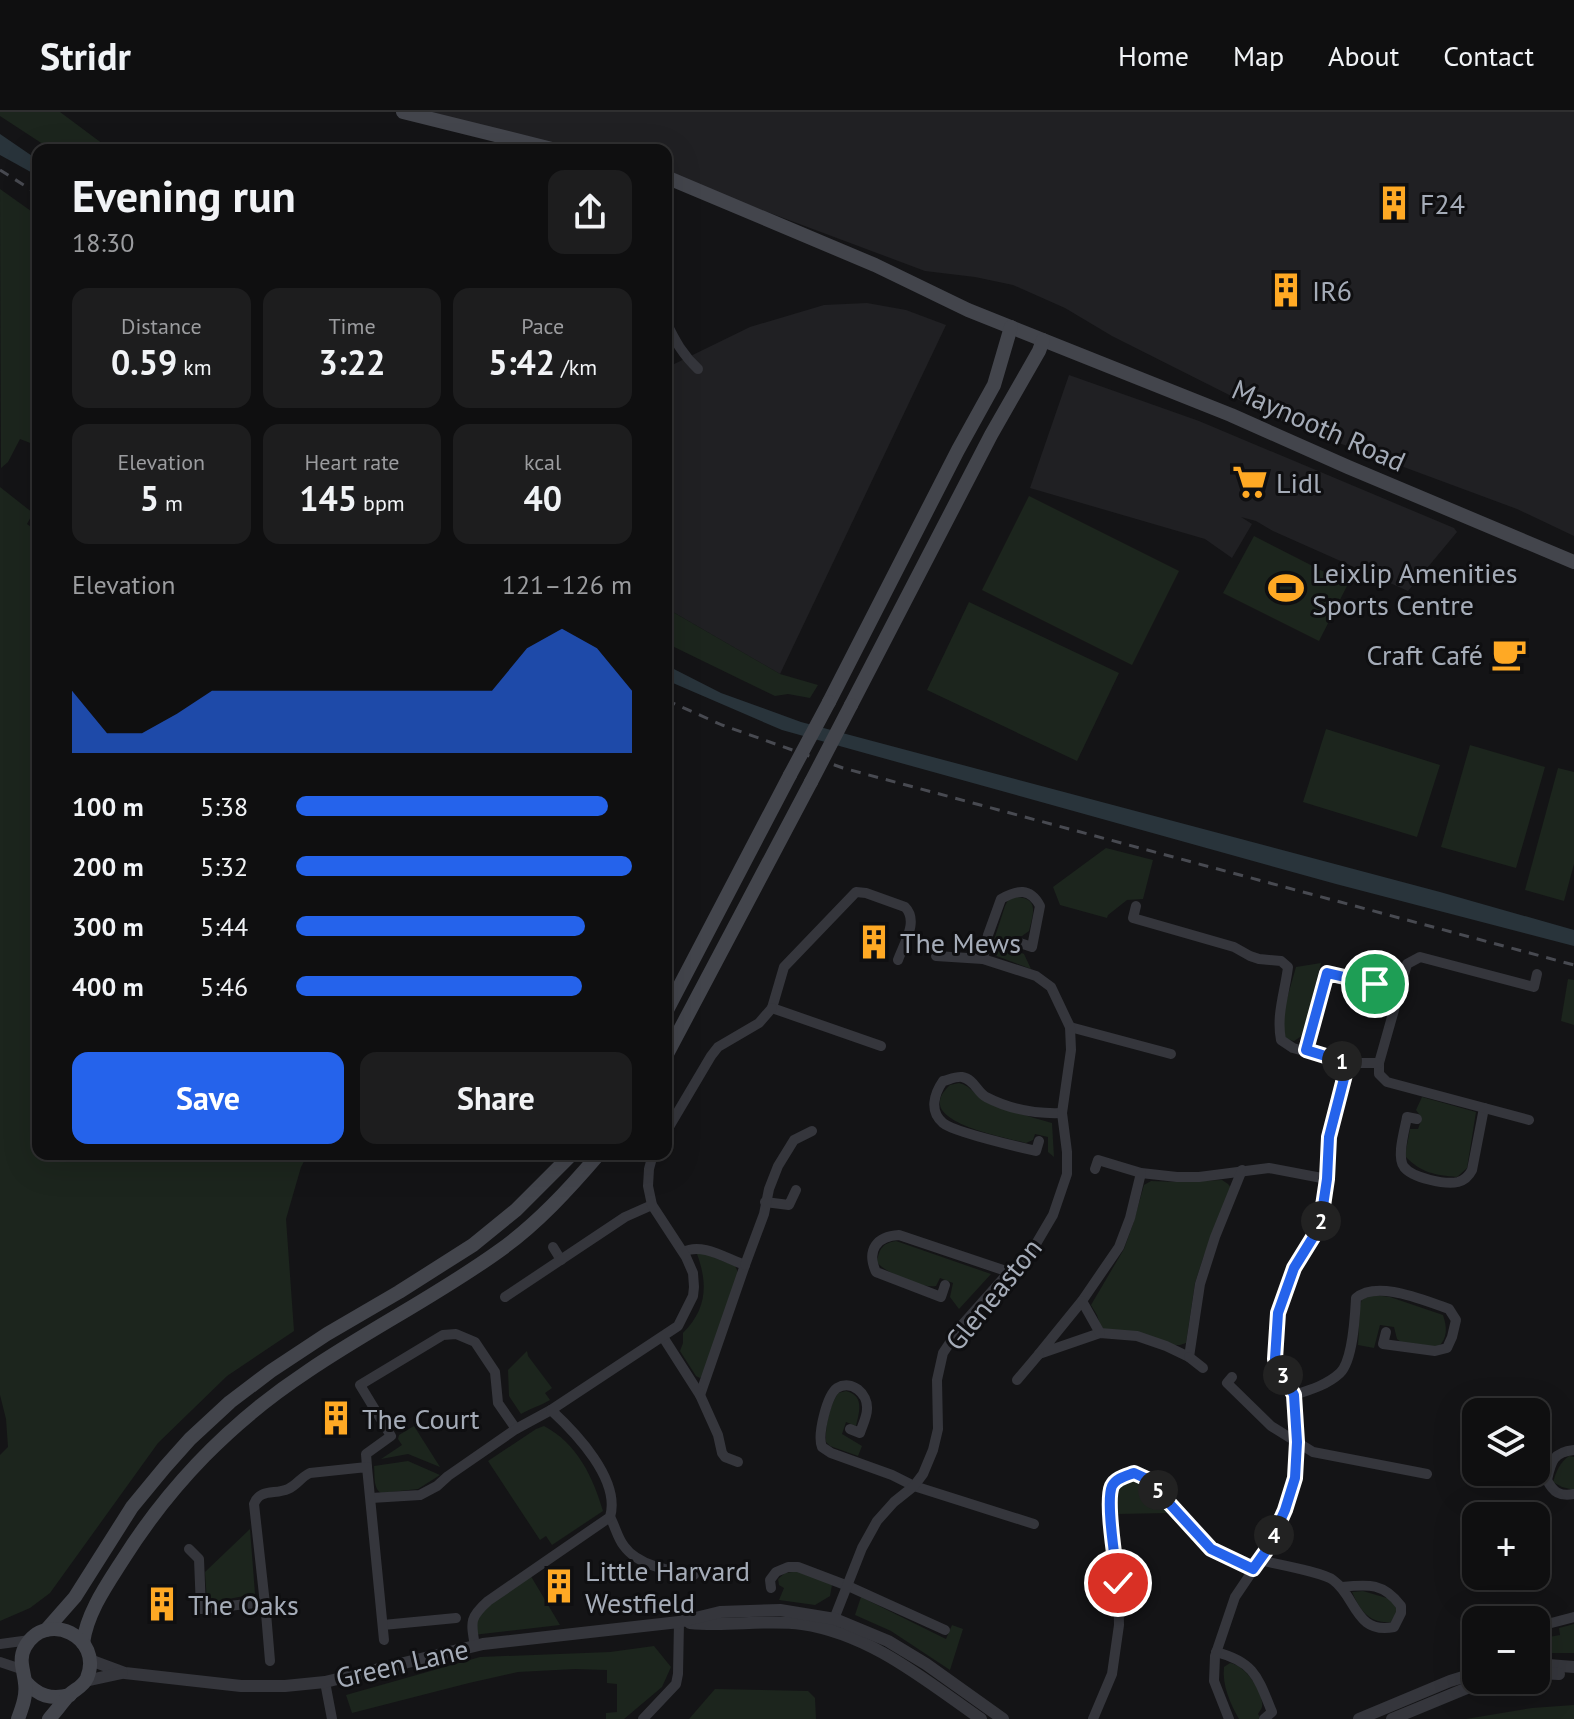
<!DOCTYPE html>
<meta charset="utf-8">
<style>
body{margin:0;font-family:"PT Sans",sans-serif;background:#1d1d1e;color:#f1f3f6;height:100vh;display:flex;flex-direction:column;font-size:30px;white-space:nowrap}
*{box-sizing:border-box;margin:0}
p{font-size:26px;color:#9b9c9f}
.icon{flex:none;width:44px;height:44px;fill:none;stroke:currentColor;stroke-width:2;stroke-linecap:round;stroke-linejoin:round}
.map{position:relative;flex:1;overflow:hidden}
.side{position:absolute;left:32px;top:32px;width:640px;height:1016px;display:flex;flex-direction:column;background:#0f0f10;border-radius:16px;box-shadow:0 8px 32px #0002,0 0 0 2px #2f2f30}
.side>*{flex:none}
.tools{position:absolute;left:1462px;top:1286px;display:grid;gap:16px}
.tools a{display:grid;place-items:center;width:88px;height:88px;border-radius:16px;background:#0f0f10;box-shadow:0 8px 32px #0002,0 0 0 2px #2f2f30;font-size:40px}
.pin{position:absolute;display:grid;place-items:center;width:68px;height:68px;color:#fff;margin:-34px;border:4px solid #fff;border-radius:50%;box-shadow:0 2px 8px #0007}
.km{position:absolute;width:40px;height:40px;margin:-20px;border-radius:50%;background:#222;color:#fff;font-size:22px;line-height:40px;text-align:center}
.round{display:grid;place-items:center;flex:none;width:84px;height:84px;border-radius:16px;background:#1d1d1e}
.overview{display:flex;align-items:center;justify-content:space-between;height:136px;padding:0 40px}
h1{font-size:44px;font-weight:700;line-height:60px}
.stats{display:grid;grid-template-columns:repeat(3,1fr);gap:12px;height:136px;padding:8px 40px}
.stats div{display:grid;align-content:center;border-radius:16px;background:#1d1d1e;text-align:center}
.stats b{font-size:34px;font-weight:700}
.stats small{font-size:22px;font-weight:400}
.stats p{font-size:22px}
.chart{height:224px;padding:16px 40px}
.chart p{display:flex;justify-content:space-between}
.chart svg{width:100%;height:144px;margin-top:8px;fill:#2563eb;opacity:.7}
.primary-button{display:flex;gap:16px;margin-top:auto;padding:16px 40px}
.primary-button a{flex:1;height:92px;border-radius:16px;background:#2563eb;color:#fff;font-size:32px;font-weight:700;line-height:92px;text-align:center}
.primary-button a+a{background:#1d1d1e;color:#f1f3f6}
ul{padding:0 40px;list-style:none;font-size:26px}
li{display:grid;grid-template-columns:128px 96px 1fr;align-items:center;height:60px}
li i{height:20px;border-radius:10px;background:#2563eb}
header{display:flex;align-items:center;gap:48px;box-sizing:border-box;height:112px;padding:0 40px;background:#0f0f10;border-bottom:2px solid #2f2f30}
header strong{font-size:38px}
nav{display:flex;gap:44px;margin-inline-start:auto;font-size:28px}
.map>svg:first-child{display:block}
</style>
<header>
<strong>Stridr</strong>
<nav><a>Home</a><a>Map</a><a>About</a><a>Contact</a></nav>
</header>
<div class="map">
<svg width="1574" height="1607" viewBox="0 0 1574 1607">
<rect width="100%" height="100%" fill="#141416"/>
<g fill="#202023">
<path d="M406,0H1574V424L1517,397L1285,311L1112,224L1065,196L1013,173L975,165L925,159L666,62V38H568Z"/>
<path d="M867,191L906,198L946,213L780,562L666,496V256L750,215L824,193Z"/>
<path d="M1069,263L1199,309L1454,416L1457,420L1408,479L1273,419L1256,409L1241,405L1252,412L1232,446L1205,427L1030,376Z"/>
</g>
<g fill="#1c251d">
<path d="M0,0H60L111,38H52L0,4Z"/>
<path d="M0,77L38,104V334L20,327L8,350L1,356Z"/>
<path d="M0,375L33,401L27,412L38,420V1042H308L301,1055L286,1107L294,1219L227,1264L158,1331L50,1481L30,1496L0,1509V1343L8,1335L6,1307L0,1283Z"/>
<path d="M1029,384L1179,459L1132,553L982,478Z"/>
<path d="M1254,424L1348,472L1319,529L1223,481Z"/>
<path d="M969,490L1119,561L1077,649L927,578Z"/>
<path d="M666,496L780,562L818,573L810,586L788,582L775,584L666,531Z"/>
<path d="M1326,617L1440,653L1417,725L1303,690Z"/>
<path d="M1470,633L1545,655L1516,756L1441,735Z"/>
<path d="M1558,656L1574,660V752L1564,789L1525,778Z"/>
<path d="M1106,736L1153,748L1143,787L1127,788L1108,803L1107,806L1060,793L1053,775Z"/>
<path d="M1016,785C1040,786 1033,802 1029,819L1022,824H1015L1012,837L1024,842L1031,857L994,843L991,837L1005,794L1008,788Z"/>
<path d="M1321,851L1303,923L1294,929L1283,926L1284,897L1296,855Z"/>
<path d="M1568,867L1574,868V913L1561,909Z"/>
<path d="M959,971C972,974 978,987 990,992C1010,1000 1032,1005 1052,1011L1054,1045L1048,1040V1025L1035,1022L1033,1028L1026,1031C1008,1026 936,1013 940,989C940,983 946,977 950,973Z"/>
<path d="M1422,985L1476,1000L1467,1056L1457,1065C1435,1063 1421,1061 1405,1044L1410,1017H1418L1422,1006L1416,998Z"/>
<path d="M1222,1068L1228,1072L1232,1077L1203,1146L1195,1171L1186,1231L1180,1233H1174L1140,1221L1106,1218L1101,1215L1097,1203L1091,1193L1124,1137L1133,1112L1144,1073L1151,1069L1179,1070Z"/>
<path d="M896,1129L991,1162L959,1197L950,1185L953,1171L940,1166L936,1174C923,1177 885,1161 877,1150C879,1138 882,1131 896,1129Z"/>
<path d="M698,1139L735,1154L737,1158L738,1163L704,1262L700,1266L696,1264L680,1239L683,1231V1221C707,1197 708,1172 697,1142Z"/>
<path d="M1374,1183L1390,1185L1443,1203C1447,1215 1448,1226 1438,1235L1401,1230L1397,1227L1394,1215L1380,1213L1374,1236L1358,1233L1360,1194L1362,1187Z"/>
<path d="M527,1239L528,1244L552,1276L545,1281L550,1288C540,1294 531,1296 521,1302L509,1284L508,1258Z"/>
<path d="M846,1279C864,1284 860,1298 856,1314L846,1310L842,1322L862,1334L858,1344L830,1334L826,1330C825,1313 829,1296 838,1281Z"/>
<path d="M414,1314L440,1355L408,1342L381,1347L402,1333L398,1327L399,1323Z"/>
<path d="M544,1314C577,1331 593,1365 603,1399L552,1433L546,1424L540,1428L488,1349L536,1317Z"/>
<path d="M1569,1344L1574,1345V1378L1562,1375L1553,1370C1556,1360 1560,1350 1569,1344Z"/>
<path d="M408,1349L440,1363L418,1377L381,1381C373,1376 375,1363 374,1354Z"/>
<path d="M1129,1368C1147,1369 1159,1388 1170,1401L1116,1402L1114,1384L1118,1374Z"/>
<path d="M250,1417L255,1482L207,1491L205,1460Z"/>
<path d="M800,1459L832,1473L830,1484L815,1493L779,1488L784,1476L779,1473L778,1467L785,1461Z"/>
<path d="M529,1461L560,1513L473,1523L478,1498Z"/>
<path d="M1363,1479L1390,1487L1398,1494L1396,1502L1391,1510C1369,1512 1360,1498 1352,1480Z"/>
<path d="M861,1485L946,1527L952,1513L963,1517L950,1558L891,1519L855,1503Z"/>
<path d="M1574,1512V1541H1536V1520L1547,1517L1549,1525L1560,1523L1559,1516Z"/>
<path d="M654,1534L671,1555L662,1575L624,1607H606V1601L617,1600V1572L607,1571V1558L575,1557L518,1560L469,1571L352,1601L346,1583L480,1545L610,1540Z"/>
<path d="M1230,1551C1244,1553 1260,1575 1262,1590C1263,1596 1261,1597 1258,1602L1261,1607H1239C1230,1591 1222,1573 1224,1555Z"/>
<path d="M715,1577L808,1579L815,1586L816,1607H689Z"/>
<path d="M1574,1593V1607H1466L1532,1596Z"/>
</g>
<g fill="#29343b">
<path d="M0,22L38,48V64L0,43Z"/>
<path d="M666,553L721,581L801,610L1440,780L1574,818V834L1336,772L782,618L666,568Z"/>
</g>
<g fill="none" stroke-linecap="round" stroke-linejoin="round">
<g stroke="#35363c" stroke-width="10">
<path d="M666,210C675,229 683,243 698,257"/>
<path d="M1136,794L1133,806L1234,835L1250,844L1259,847L1281,849L1288,855C1285,880 1276,903 1281,928L1293,936L1348,951"/>
<path d="M983,847L988,823L1001,787C1017,778 1030,775 1040,794L1032,835L1020,831"/>
<path d="M1070,915L1171,942"/>
<path d="M881,934L772,896L784,855L856,780L866,781L905,795C919,809 904,831 898,848"/>
<path d="M1306,938L1327,861L1375,872L1372,885"/>
<path d="M1417,1007L1407,1005C1405,1017 1396,1045 1404,1055C1412,1066 1446,1073 1458,1070C1465,1068 1469,1064 1472,1058L1484,996"/>
<path d="M1529,1008L1387,970L1379,962V951L1407,852L1420,845L1534,875L1537,862"/>
<path d="M666,1020L711,944L718,935L759,911L772,896"/>
<path d="M1039,1029L1036,1039C1019,1035 953,1020 943,1011C929,999 934,982 943,969C948,968 956,964 962,965C974,967 977,980 986,985C1009,997 1036,1002 1062,1001"/>
<path d="M1095,1057L1098,1048L1141,1061L1177,1065H1199L1269,1056L1327,1067"/>
<path d="M1141,1061L1130,1106L1119,1135L1082,1189L1039,1242L1100,1221L1137,1224L1166,1234L1189,1245L1200,1172L1215,1125L1242,1058"/>
<path d="M765,1090L789,1093L796,1078"/>
<path d="M553,1135L561,1148"/>
<path d="M684,1140C701,1130 727,1147 745,1153L700,1283"/>
<path d="M745,1153L764,1102L769,1077L778,1054L794,1028L812,1019"/>
<path d="M945,1173L941,1185L876,1160C866,1138 877,1124 899,1123L1009,1160"/>
<path d="M505,1185L625,1105L652,1093"/>
<path d="M1082,1189L1100,1221"/>
<path d="M663,1225L700,1283L718,1323L722,1341L725,1345L738,1350"/>
<path d="M1189,1245L1203,1256"/>
<path d="M1232,1265L1227,1271L1271,1314L1313,1340L1427,1362"/>
<path d="M1017,1268L1039,1242"/>
<path d="M1294,1283C1310,1278 1327,1273 1340,1261C1353,1248 1355,1205 1356,1186C1376,1169 1418,1186 1441,1194L1449,1197L1456,1208L1452,1225L1447,1236L1435,1239L1383,1232L1386,1220"/>
<path d="M850,1317L860,1321C862,1314 867,1305 867,1297C868,1282 852,1267 837,1276C827,1283 817,1323 822,1335L831,1341L892,1363L914,1374L1034,1412"/>
<path d="M1574,1338C1553,1340 1551,1350 1547,1368C1553,1380 1560,1385 1574,1382"/>
<path d="M367,1355L366,1342L391,1324L360,1273L443,1223L456,1222L475,1230L495,1260L498,1291L516,1317"/>
<path d="M371,1386L420,1383L437,1374L448,1364L516,1317L551,1298"/>
<path d="M610,1405C615,1414 618,1427 624,1434C638,1454 671,1459 694,1463"/>
<path d="M189,1437L199,1447L201,1497L265,1490"/>
<path d="M1259,1448C1275,1452 1322,1460 1333,1468C1356,1484 1355,1523 1394,1515L1401,1501V1494C1384,1471 1369,1472 1342,1475"/>
<path d="M771,1476L770,1468L776,1460L788,1455H798L848,1474L945,1518"/>
<path d="M383,1513L456,1506"/>
<path d="M834,1514L836,1502L862,1436L877,1409L894,1390L914,1374L923,1362L933,1338L938,1317L937,1268L943,1241L961,1214L1009,1160L1033,1137L1053,1103L1067,1062V1040L1062,1001L1071,938L1070,915L1051,875L1036,864L983,847L936,844L937,834"/>
<path d="M1536,1515L1574,1505"/>
<path d="M0,1532L30,1528"/>
<path d="M475,1534C471,1510 469,1506 488,1489L610,1405C621,1368 576,1321 551,1298L678,1214L693,1184L694,1175L693,1161L686,1145L652,1093L648,1074L649,1057L653,1042"/>
<path d="M1216,1540C1255,1550 1258,1566 1272,1600L1264,1607"/>
<path d="M270,1549L266,1501L254,1392C260,1376 275,1383 288,1377C297,1373 301,1365 310,1361L367,1355L384,1528"/>
<path d="M0,1550L21,1557"/>
<path d="M325,1570L332,1607"/>
<path d="M643,1607L676,1572L678,1562L679,1510"/>
<path d="M1093,1607L1112,1562L1119,1513L1118,1471L1110,1399L1111,1376L1119,1366L1134,1361L1147,1367L1211,1437L1253,1457"/>
<path d="M1229,1607L1214,1569L1215,1544L1235,1485L1268,1436L1285,1398L1295,1366L1297,1330L1294,1283L1275,1247L1278,1201L1294,1156L1320,1114L1327,1067L1329,1025L1348,951H1379"/>
</g>
<g stroke="#35363c" stroke-width="12">
<path d="M690,1511C727,1515 765,1507 802,1512C871,1522 926,1569 981,1607"/>
<path d="M90,1548L125,1561L241,1574H285L325,1570L483,1532L679,1510L720,1500L780,1498L835,1507L888,1529L926,1552L1003,1607"/>
<path d="M1536,1552L1574,1555"/>
<path d="M1536,1561L1559,1562"/>
<path d="M85,1569L122,1561"/>
<path d="M1359,1607L1450,1569L1476,1561"/>
<path d="M1392,1607L1472,1574L1494,1568"/>
</g>
<g stroke="#43454c" stroke-width="14">
<path d="M403,0L556,38"/>
<path d="M666,65L875,153L968,198L1231,303L1348,355L1574,450"/>
<path d="M829,590L958,338L994,273L1011,215"/>
<path d="M851,593L991,323L1039,239L1043,228"/>
<path d="M666,900L790,663"/>
<path d="M666,944L811,670"/>
<path d="M46,1518L75,1485L132,1395L165,1355L190,1327L230,1290L271,1259L327,1222L399,1180L473,1133L516,1098L572,1042"/>
<path d="M83,1531C87,1501 106,1474 122,1449C171,1371 231,1310 308,1259C370,1217 438,1183 499,1139C537,1112 569,1077 599,1042"/>
<path d="M25,1569C38,1584 51,1588 70,1583"/>
<path d="M18,1607C22,1596 27,1583 25,1571C24,1558 18,1548 25,1535C46,1497 104,1525 87,1566C83,1575 75,1577 69,1583C62,1591 56,1599 49,1607"/>
</g>
<g stroke="#484a51" stroke-width="3" stroke-dasharray="10 8" stroke-linecap="butt">
<path d="M0,58L38,82"/>
<path d="M666,588L722,613L843,656L1574,853"/>
</g>
<g stroke="#43454c" stroke-width="14">
<path d="M790,663L829,590"/>
<path d="M811,670L851,593"/>
</g>
</g>
<g fill="none" stroke-linecap="round" stroke-linejoin="round">
<g stroke="#fff" stroke-width="16">
<path id="route" d="M1118,1471C1116,1452 1105,1390 1112,1374C1116,1366 1126,1364 1134,1361L1147,1367L1211,1437L1253,1457L1268,1436L1285,1398L1295,1366L1297,1330L1294,1283L1275,1247L1278,1201L1294,1156L1320,1114L1327,1067L1329,1025L1348,951L1306,938L1327,861L1375,872"/>
</g>
<use href="#route" stroke="#2563eb" stroke-width="10"/>
</g>
<defs>
<g id="building-bare" transform="scale(2.76)"><path d="M-4-6H4V6H1V3H-1V6H-4ZM-2.5-4.3h1.7v1.8h-1.7ZM.8-4.3h1.7v1.8H.8ZM-2.5-1h1.7V.8h-1.7ZM.8-1h1.7V.8H.8Z" fill="#ffa924" stroke="#0f0f11" stroke-width="2.5" paint-order="stroke"/></g>
<g id="supermarket-bare" transform="scale(2.76)"><path d="M-6-5.5h2.5l.6 2H6L4.5 2H-2.5L-4.4-4H-6ZM-1.5 3.2a1.3 1.3 0 1 0 .1 0ZM3 3.2a1.3 1.3 0 1 0 .1 0Z" fill="#ffa924" stroke="#0f0f11" stroke-width="2.5" paint-order="stroke"/></g>
<g id="stadium-bare" transform="scale(2.76)"><path d="M0-5a6.5 5 0 1 0 0 10a6.5 5 0 1 0 0-10ZM-3.5-1.8h7v3.6h-7Z" fill="#ffa924" stroke="#0f0f11" stroke-width="2.5" paint-order="stroke"/></g>
<g id="cafe-bare" transform="scale(2.76)"><path d="M-5.5-4.5H6V0H3Q3 3.5 0 3.5H-2.5Q-5.5 3.5-5.5 0ZM3-3.2v2h1.7v-2ZM-6 4.5H4V6H-6Z" fill="#ffa924" stroke="#0f0f11" stroke-width="2.5" paint-order="stroke"/></g>
</defs>
<g fill-rule="evenodd">
<use href="#building-bare" x="1394" y="91"/>
<use href="#building-bare" x="1286" y="178"/>
<use href="#supermarket-bare" x="1250" y="370"/>
<use href="#stadium-bare" x="1286" y="476"/>
<use href="#cafe-bare" x="1509" y="542"/>
<use href="#building-bare" x="874" y="830"/>
<use href="#building-bare" x="336" y="1306"/>
<use href="#building-bare" x="559" y="1474"/>
<use href="#building-bare" x="162" y="1492"/>
</g>
<g text-anchor="middle" dominant-baseline="central" stroke-width="6" stroke-linejoin="round" paint-order="stroke">
<g font-size="28" fill="#a5acb8" stroke="#0f0f11" text-anchor="start">
<text x="1420" y="91">F24</text>
<text x="1312" y="178">IR6</text>
<text x="1276" y="370">Lidl</text>
<text x="1312" y="460">Leixlip Amenities<tspan x="1312" dy="32">Sports Centre</tspan></text>
<text x="1483" y="542" text-anchor="end">Craft Café</text>
<text x="900" y="830">The Mews</text>
<text x="362" y="1306">The Court</text>
<text x="585" y="1458">Little Harvard<tspan x="585" dy="32">Westfield</tspan></text>
<text x="188" y="1492">The Oaks</text>
</g>
<g font-size="28" fill="#a5acb8" stroke="#0f0f11">
<text transform="translate(1319 313) rotate(24)">Maynooth Road</text>
<text transform="translate(993 1182) rotate(-51)">Gleneaston</text>
<text transform="translate(402 1551) rotate(-13)">Green Lane</text>
</g>
</g>
</svg>
<div class="tools">
<a><svg class="icon" aria-label="layers" viewBox="0 0 24 24"><path d="M12 4l9 5-9 5-9-5zM3 14l9 5 9-5"/></svg></a>
<a>+</a>
<a>−</a>
</div>
<div class="pin" style="left:1375px;top:872px;background:#1e9e55"><svg class="icon" aria-label="arrive" viewBox="0 0 24 24"><path d="M6 21V4h12l-3 4 3 4H6"/></svg></div>
<div class="pin" style="left:1118px;top:1471px;background:#d93025"><svg class="icon" aria-label="check" viewBox="0 0 24 24"><path d="M5 12l5 5 9-10"/></svg></div>
<b class="km" style="left:1342px;top:949px">1</b>
<b class="km" style="left:1321px;top:1109px">2</b>
<b class="km" style="left:1283px;top:1263px">3</b>
<b class="km" style="left:1274px;top:1423px">4</b>
<b class="km" style="left:1158px;top:1378px">5</b>
<section class="side">
<div class="overview"><div><h1>Evening run</h1><p>18:30</p></div><a class="round"><svg class="icon" aria-label="share" viewBox="0 0 24 24"><path d="M12 15V3M7 8l5-5 5 5M5 13v7h14v-7"/></svg></a></div>
<div class="stats">
<div><p>Distance</p><b>0.59<small> km</small></b></div>
<div><p>Time</p><b>3:22</b></div>
<div><p>Pace</p><b>5:42<small> /km</small></b></div>
</div>
<div class="stats">
<div><p>Elevation</p><b>5<small> m</small></b></div>
<div><p>Heart rate</p><b>145<small> bpm</small></b></div>
<div><p>kcal</p><b>40</b></div>
</div>
<div class="chart"><p><span>Elevation</span>121–126 m</p>
<svg viewBox="0 0 160 44" preserveAspectRatio="none"><path d="M0 44V25L10 38L20 38L30 32L40 25L50 25L60 25L70 25L80 25L90 25L100 25L110 25L120 25L130 12L140 6L150 12L160 25V44z"/></svg>
</div>
<ul>
<li><b>100 m</b>5:38<i style="width:93%"></i></li>
<li><b>200 m</b>5:32<i style="width:100%"></i></li>
<li><b>300 m</b>5:44<i style="width:86%"></i></li>
<li><b>400 m</b>5:46<i style="width:85%"></i></li>
</ul>
<div class="primary-button"><a>Save</a><a>Share</a></div>
</section>
</div>
